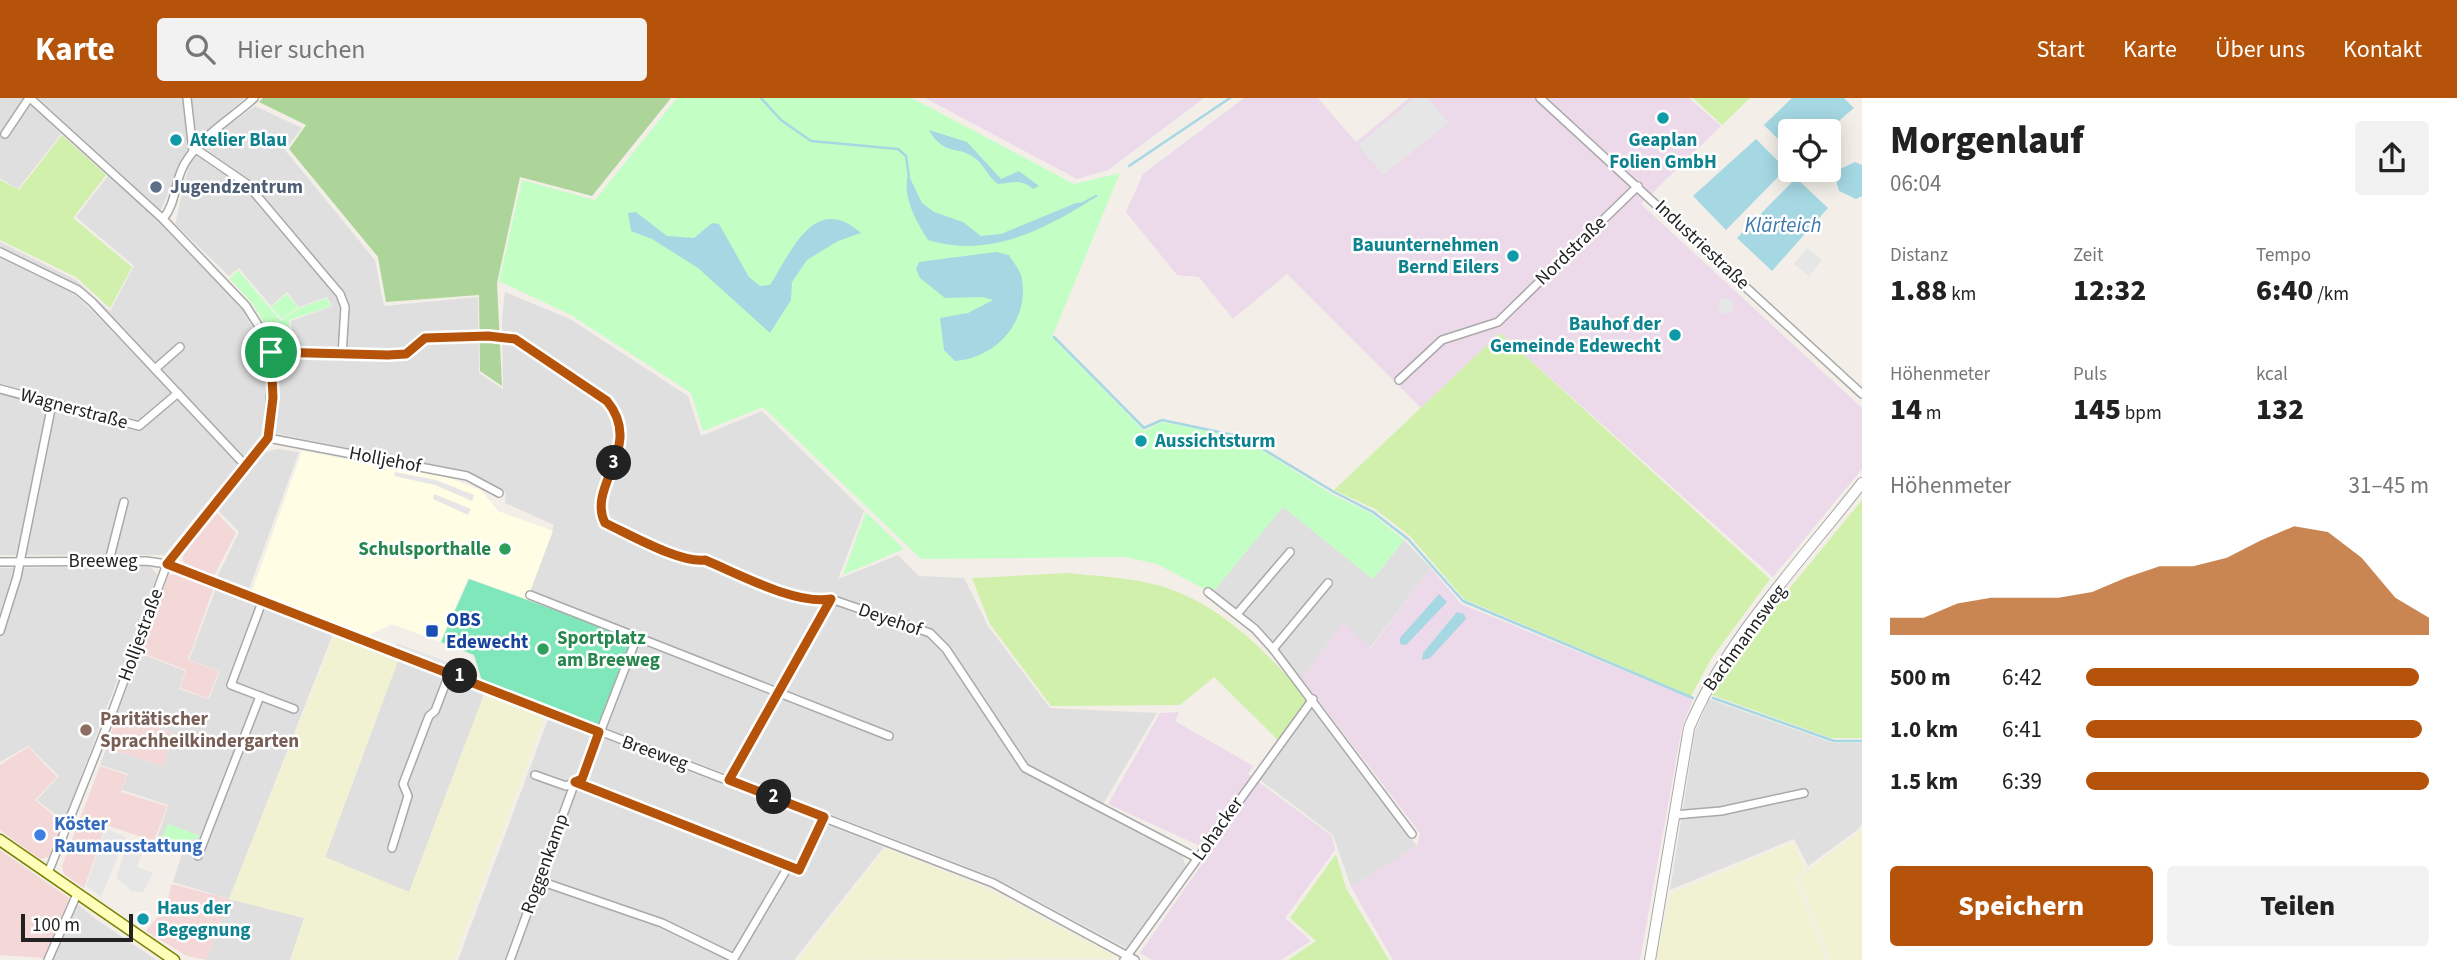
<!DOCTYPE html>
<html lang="de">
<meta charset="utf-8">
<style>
body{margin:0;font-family:"Source Sans 3",sans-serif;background:#f2f2f2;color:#222;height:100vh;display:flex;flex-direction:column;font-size:26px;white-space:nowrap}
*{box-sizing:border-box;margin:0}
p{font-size:23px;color:#767676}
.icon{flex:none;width:38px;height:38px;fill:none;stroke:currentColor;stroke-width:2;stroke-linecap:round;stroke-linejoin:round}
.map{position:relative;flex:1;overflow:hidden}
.details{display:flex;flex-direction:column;background:#fff;width:595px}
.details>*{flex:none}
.buttons{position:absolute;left:1778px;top:21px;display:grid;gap:14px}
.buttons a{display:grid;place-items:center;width:63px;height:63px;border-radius:7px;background:#fff;box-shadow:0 4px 18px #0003;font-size:35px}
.scale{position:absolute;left:21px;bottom:18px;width:112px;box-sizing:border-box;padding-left:7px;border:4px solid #222;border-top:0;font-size:19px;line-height:24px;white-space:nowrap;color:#222;-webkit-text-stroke:5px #fff;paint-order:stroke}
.pin{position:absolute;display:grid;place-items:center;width:60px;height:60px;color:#fff;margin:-30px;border:4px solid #fff;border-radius:50%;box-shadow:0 2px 7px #0007}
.km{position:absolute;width:35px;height:35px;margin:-18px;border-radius:50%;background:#222;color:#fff;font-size:19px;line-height:35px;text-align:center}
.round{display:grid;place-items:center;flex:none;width:74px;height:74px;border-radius:7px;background:#f2f2f2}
.headline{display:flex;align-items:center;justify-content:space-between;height:119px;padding:0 28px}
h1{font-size:38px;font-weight:800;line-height:52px}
.metrics{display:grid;grid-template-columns:repeat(3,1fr);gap:10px;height:119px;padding:7px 28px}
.metrics div{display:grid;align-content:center}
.metrics b{font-size:30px;font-weight:800}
.metrics small{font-size:19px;font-weight:400}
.metrics p{font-size:19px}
.chart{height:196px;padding:14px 28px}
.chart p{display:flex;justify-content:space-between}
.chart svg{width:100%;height:126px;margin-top:7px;fill:#b45309;opacity:.7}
.button{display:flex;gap:14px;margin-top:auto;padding:14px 28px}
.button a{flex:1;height:80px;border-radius:7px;background:#b45309;color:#fff;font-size:28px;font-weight:800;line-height:80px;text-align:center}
.button a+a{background:#f2f2f2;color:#222}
ul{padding:0 28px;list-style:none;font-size:23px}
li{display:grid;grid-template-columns:112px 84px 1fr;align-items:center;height:52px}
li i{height:18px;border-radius:9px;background:#b45309}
header{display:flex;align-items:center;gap:42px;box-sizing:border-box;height:98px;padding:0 35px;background:#b45309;color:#fff}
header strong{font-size:33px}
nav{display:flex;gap:38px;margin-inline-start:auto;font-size:24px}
.search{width:490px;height:63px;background:#f2f2f2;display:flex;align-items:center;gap:18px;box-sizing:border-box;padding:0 24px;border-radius:7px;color:#767676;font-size:26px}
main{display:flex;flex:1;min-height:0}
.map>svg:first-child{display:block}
</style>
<header>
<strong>Karte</strong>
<div class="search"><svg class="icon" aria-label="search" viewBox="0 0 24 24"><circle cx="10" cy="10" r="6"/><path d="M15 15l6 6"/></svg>Hier suchen</div>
<nav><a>Start</a><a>Karte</a><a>Über uns</a><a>Kontakt</a></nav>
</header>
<main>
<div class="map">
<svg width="1862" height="862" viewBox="0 0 1862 862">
<rect width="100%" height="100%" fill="#f3efe8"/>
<g fill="#e0dfdf">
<path d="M0,0H23L61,36L18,91L0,80Z"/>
<path d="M38,0H245L209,31L183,60L161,112Z"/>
<path d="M255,8L302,30L285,52L375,162L384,208L478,199L479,275L503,291L502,220L505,194L570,221L688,298L701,338L762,313L864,413L838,481L898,457L919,478L964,480L988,528L1050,610L1157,615L1099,713L1182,757L1186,769L1126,850L993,779L607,630L641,538L530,495L554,427L505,405L506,395L469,374L273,335L277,258L292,259L291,223L332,208L327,199L299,209L287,194L271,208L239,170L229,178L175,126L190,62L214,38Z"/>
<path d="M108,78L170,132L241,208L264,253L267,305L261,345L215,394L165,457H0V144L76,182L110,213L134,168L76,119Z"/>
<path d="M277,351L299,354L249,491L217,479L239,434L218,412L256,362L266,354Z"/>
<path d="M1283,408L1373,481L1404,442L1431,470L1370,550L1343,525L1302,581L1258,532L1212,495Z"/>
<path d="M150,468L157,477L64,723L37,702L59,678L28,648L0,664V470Z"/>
<path d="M216,490L333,536L229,801L304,820L290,862H206L229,801L173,784L182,756L155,746L168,707L122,692L128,676L100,667L106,650L163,668L174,635L117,616L140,555L185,573L179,591L209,601L220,573L189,562Z"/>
<path d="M399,560L485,594L409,794L325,759Z"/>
<path d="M1709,601L1833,645H1862V726L1857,732L1808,768L1794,741L1670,792L1695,634Z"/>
<path d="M1311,607L1417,748L1351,789L1333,737L1260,682Z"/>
<path d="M549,619L884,749L794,862H458Z"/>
<path d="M75,804L93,819L156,862H51Z"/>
</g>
<g fill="#f4d7d7">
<path d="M215,413L236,435L214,478L184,467L182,457Z"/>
<path d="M176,476L214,489L188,562L219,573L208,600L180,590L186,572L140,554L169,477Z"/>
<path d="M117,617L174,635L163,668L106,650Z"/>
<path d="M28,649L57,679L35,702L64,726L49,759L40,761L0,732V667Z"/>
<path d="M100,668L127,677L121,694L167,708L154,743L106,727L84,790L64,776L62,768Z"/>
<path d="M0,752L69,800L45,860L0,857Z"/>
<path d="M172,786L229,801L206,862L187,858L146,833L166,808Z"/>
</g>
<g fill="#ecd9ea">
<path d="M925,0H1204L1108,72L1077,81Z"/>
<path d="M1244,0H1318L1356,44L1409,0H1689L1721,28L1641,106L1862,310V371L1773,479L1500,235L1421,310L1287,176L1233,221L1199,179L1177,177L1126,114L1143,76Z"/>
<path d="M1431,470L1461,506L1693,601L1682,629L1640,862H1393L1351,789L1417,748L1420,735L1302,581L1343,525L1371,550Z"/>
<path d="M1179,614L1175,623L1253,668L1248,676L1332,738L1335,752L1285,820L1311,843L1281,862H1152L1140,855L1211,753L1108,706L1160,615Z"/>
</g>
<path fill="#fffee5" d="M302,353L446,379L481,392L498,413L553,433L527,501L468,480L440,544L392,526L367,538L252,493Z"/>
<g fill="#f1f2d2">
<path d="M336,534L399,560L325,759L409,794L485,594L546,617L454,862H290L304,820L229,801Z"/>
<path d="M1862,732V862H1830L1798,780Z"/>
<path d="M1793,744L1805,770L1795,780L1827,862H1656L1670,796Z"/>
<path d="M886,750L986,790L1119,860L798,862Z"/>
</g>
<g fill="#d0f0ab">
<path d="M1693,0H1750L1722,27Z"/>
<path d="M62,37L106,77L73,120L132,169L110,210L76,179L0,142V82L19,92Z"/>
<path d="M1500,235L1770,481L1711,561L1691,598L1464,501L1410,438L1375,411L1334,392Z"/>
<path d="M1862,402V640H1831L1712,597L1739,552Z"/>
<path d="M1069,475C1094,478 1120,479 1144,484C1215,498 1262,550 1308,601L1278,642L1214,579L1180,607L1051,608L990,526L972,480Z"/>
<path d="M1336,756L1346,790L1389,862H1288L1316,843L1290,820Z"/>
</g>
<path fill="#aed599" d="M263,0H671L592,98L520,79L497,185L502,288L480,273L479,197L386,204L378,159L289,51L306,27L259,4Z"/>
<g fill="#c3fec5">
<path d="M677,0H912L1074,86L1120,75L1052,239L1144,333L1162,324L1242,340L1333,397L1371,415L1404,442L1373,481L1283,409L1212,495L1157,466L1125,459L921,461L763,309L703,333L691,295L571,217L499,183L522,82L595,102Z"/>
<path d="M238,172L281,223L299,210L327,200L331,208L289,222L290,253L278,246L252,205L230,181Z"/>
<path d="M287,196L298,209L282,221L271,209Z"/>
<path d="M866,414L904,451L843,477Z"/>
<path d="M168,726L201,738L184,746L182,752L160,744Z"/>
</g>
<path fill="#80e7ba" d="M469,481L632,540L598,630L482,583L474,557L441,544Z"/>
<g fill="#e6e6e6">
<path d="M1414,0H1428L1449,25L1383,77L1358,47Z"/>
<path d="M1807,150L1822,162L1809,178L1794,166Z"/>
<path d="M72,193L92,209L165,286L160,283Z"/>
<circle cx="1726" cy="208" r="8"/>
<path d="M0,285L130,321L132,324L0,287Z"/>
<path d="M395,374L436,382L474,397L472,403L435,387L394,378Z"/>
<path d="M434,396L471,411L468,417L433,401Z"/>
<path d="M397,545L461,569L460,574L396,549Z"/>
<path d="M106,731L126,739L101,799L86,788Z"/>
<path d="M128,744L144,749L137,769L153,775L143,794L132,793L116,780Z"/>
</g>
<g fill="#a5d8e3">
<path d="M1792,0H1844L1854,10L1827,33H1790V53L1764,27Z"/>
<path d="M929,32L967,44L1001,81L1019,73L1039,88L1033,91C1020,80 1013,85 998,86C988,79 985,68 976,61C958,46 945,60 929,32Z"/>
<path d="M1756,41L1786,71L1726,132L1693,98Z"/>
<path d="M1855,64L1862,67V98L1856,101L1839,93L1836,82L1840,71Z"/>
<path d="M908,76L922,105L934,114L963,124L981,138L1001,136L1076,105L1088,104C1040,134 986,160 928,142C916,123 902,99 908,76Z"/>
<path d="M1796,80L1828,110L1772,173L1737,140Z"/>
<path d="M636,114L667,138L694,140L712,125L719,126L749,179L760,188L770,187C792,152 815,94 861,135L838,143L807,162L792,184L791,202L770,235L698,170L652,141L631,133L628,115Z"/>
<path d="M996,154L1009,157C1013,164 1021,173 1022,181C1029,223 997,260 955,263L944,252L940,220L968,215L993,202L983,199L945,200L920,180L916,171L919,164Z"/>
<path d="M1439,496L1447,504L1406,547L1400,546V540Z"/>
<path d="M1457,514L1464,516L1466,521L1430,560L1422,562L1423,555Z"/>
</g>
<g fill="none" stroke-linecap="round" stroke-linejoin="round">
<g stroke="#a5d8e3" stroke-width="2.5">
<path d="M761,0L781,22L811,43L898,51L906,58L909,79"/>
<path d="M1129,68L1230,0"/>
<path d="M1083,105L1096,98"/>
<path d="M1054,239L1144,330L1162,322L1243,339L1334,394L1373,414L1408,441L1463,503L1693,600"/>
<path d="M1713,600L1834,643H1862"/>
</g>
<g stroke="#a9a9a9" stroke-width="10">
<g id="minor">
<path d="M30,0L163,121L246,208L265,238L272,270L268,340L167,466L112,615L48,775"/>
<path d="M187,0L193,53"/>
<path d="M1540,0L1862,296"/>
<path d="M5,36L29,0"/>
<path d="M196,51L247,86L340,196L345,209L342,258"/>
<path d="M163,121C177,104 174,83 185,65C202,37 231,21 254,0"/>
<path d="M0,154L78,192L92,204L245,367"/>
<path d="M271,254L368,258L406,256L425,240L497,238L515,241L607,303C645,349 586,387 605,425C629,436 679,465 705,462C739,476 795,507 831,501L930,535L946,551L1025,670L1197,760"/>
<path d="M155,271L180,249"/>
<path d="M1399,282L1442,242L1498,224L1638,88"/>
<path d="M0,291L139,328L178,295"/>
<path d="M268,340L467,378L499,395"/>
<path d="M109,463L124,404"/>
<path d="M0,464L146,463L167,466L993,785L1135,862"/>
<path d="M1208,494L1255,531L1273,551L1412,736"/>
<path d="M530,497L889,638"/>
<path d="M262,504L231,587L294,611"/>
<path d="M1237,516L1290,454"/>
<path d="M0,533L17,479L52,306"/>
<path d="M1273,551L1328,485"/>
<path d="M535,677L566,688L575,684L788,769"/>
<path d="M729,682L831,501"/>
<path d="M1674,717L1721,713L1804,695"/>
<path d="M392,750L408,698L403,686L429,618L435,613L450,574"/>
<path d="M198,758L260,598"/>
<path d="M540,783L662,825L734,860"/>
<path d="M48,862L77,796"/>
<path d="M510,862L575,684L582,681L637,539"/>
<path d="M733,862L788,769L799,773L824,719"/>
<path d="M1124,862L1313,601"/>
</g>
</g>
<g stroke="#a9a9a9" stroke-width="12">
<path id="tertiary" d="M1650,862L1689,630C1725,542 1803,461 1862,385"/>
</g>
<g stroke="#7a8200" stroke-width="13">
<path id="secondary" d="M0,742L174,862"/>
</g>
<use href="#minor" stroke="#fff" stroke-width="7"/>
<use href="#tertiary" stroke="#fff" stroke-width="10"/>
<use href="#secondary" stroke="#ffffba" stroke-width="10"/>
</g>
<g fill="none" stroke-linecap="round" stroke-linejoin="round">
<g stroke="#fff" stroke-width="14">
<path id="route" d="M488,238L515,241L607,303C645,349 586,388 605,425C629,436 679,465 705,462C739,476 795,507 831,501L729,682L824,719L799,772L575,684L582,681L599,634L167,466L268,340L273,300L271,254L388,257L406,256L425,240Z"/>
</g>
<use href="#route" stroke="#b45309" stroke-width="9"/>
</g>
<g fill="#0f9aa8" stroke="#fff" stroke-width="2.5">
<circle cx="1663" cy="20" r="7"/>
<circle cx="176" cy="42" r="7"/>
<circle cx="1513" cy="158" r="7"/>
<circle cx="1675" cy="237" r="7"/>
<circle cx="1141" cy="343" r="7"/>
<circle cx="143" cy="821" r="7"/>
</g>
<circle fill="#5c6f8a" stroke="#fff" stroke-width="2.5" cx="156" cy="89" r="7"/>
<g fill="#2e9e5b" stroke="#fff" stroke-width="2.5">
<circle cx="505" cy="451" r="7"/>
<circle cx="543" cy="551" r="7"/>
</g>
<rect fill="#1a4fb4" stroke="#fff" stroke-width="2.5" x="425" y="526" width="14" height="14" rx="3.5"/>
<circle fill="#8d6e63" stroke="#fff" stroke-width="2.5" cx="86" cy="632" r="7"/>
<circle fill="#3f7fe0" stroke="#fff" stroke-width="2.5" cx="40" cy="737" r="7"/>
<g text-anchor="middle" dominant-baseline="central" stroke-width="5" stroke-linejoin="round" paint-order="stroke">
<g font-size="19" font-weight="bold" fill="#0d838f" stroke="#fff" text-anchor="start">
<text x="190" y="42">Atelier Blau</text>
<text x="1663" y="42" text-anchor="middle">Geaplan<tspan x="1663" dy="22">Folien GmbH</tspan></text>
<text x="1499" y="147" text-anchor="end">Bauunternehmen<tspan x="1499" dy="22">Bernd Eilers</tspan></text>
<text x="1661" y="226" text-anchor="end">Bauhof der<tspan x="1661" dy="22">Gemeinde Edewecht</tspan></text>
<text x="1155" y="343">Aussichtsturm</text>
<text x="157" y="810">Haus der<tspan x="157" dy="22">Begegnung</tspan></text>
</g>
<g font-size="19" font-weight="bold" fill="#4e5e75" stroke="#fff" text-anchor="start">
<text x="170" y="89">Jugendzentrum</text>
</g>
<g font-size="19" fill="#222" stroke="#fff">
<text transform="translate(1702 147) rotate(43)">Industriestraße</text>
<text transform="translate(1571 153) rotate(-44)">Nordstraße</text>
<text transform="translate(74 311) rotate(15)">Wagnerstraße</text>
<text transform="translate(385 362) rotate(11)">Holljehof</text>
<text x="103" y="463">Breeweg</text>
<text transform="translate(890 522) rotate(19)">Deyehof</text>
<text transform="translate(141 537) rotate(-70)">Holljestraße</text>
<text transform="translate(1745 540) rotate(-54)">Bachmannsweg</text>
<text transform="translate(655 655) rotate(20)">Breeweg</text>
<text transform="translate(1218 731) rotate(-55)">Lohacker</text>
<text transform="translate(545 766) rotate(-70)">Roggenkamp</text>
</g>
<g font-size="19" font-weight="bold" fill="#27864d" stroke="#fff" text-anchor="end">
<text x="491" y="451">Schulsporthalle</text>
<text x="557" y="540" text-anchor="start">Sportplatz<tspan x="557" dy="22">am Breeweg</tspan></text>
</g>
<g font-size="19" font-weight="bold" fill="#164399" stroke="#fff" text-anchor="start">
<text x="446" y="522">OBS<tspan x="446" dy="22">Edewecht</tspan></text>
</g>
<g font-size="19" font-weight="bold" fill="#785e54" stroke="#fff" text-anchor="start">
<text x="100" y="621">Paritätischer<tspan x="100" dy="22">Sprachheilkindergarten</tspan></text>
</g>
<g font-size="19" font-weight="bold" fill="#366cbe" stroke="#fff" text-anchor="start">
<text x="54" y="726">Köster<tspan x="54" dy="22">Raumausstattung</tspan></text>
</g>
<g font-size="21" font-style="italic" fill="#3f7aab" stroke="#fff">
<text x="1783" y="127">Klärteich</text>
</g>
</g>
</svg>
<div class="buttons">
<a><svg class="icon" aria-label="locate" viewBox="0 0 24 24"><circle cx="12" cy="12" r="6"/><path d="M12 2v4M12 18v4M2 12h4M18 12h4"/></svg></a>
</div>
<div class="scale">100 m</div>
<div class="pin" style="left:271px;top:254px;background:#1e9e55"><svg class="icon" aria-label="arrive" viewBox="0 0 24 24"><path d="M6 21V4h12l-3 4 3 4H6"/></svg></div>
<b class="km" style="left:460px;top:578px">1</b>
<b class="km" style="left:774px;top:699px">2</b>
<b class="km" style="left:614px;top:365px">3</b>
</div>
<section class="details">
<div class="headline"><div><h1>Morgenlauf</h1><p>06:04</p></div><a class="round"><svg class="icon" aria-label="share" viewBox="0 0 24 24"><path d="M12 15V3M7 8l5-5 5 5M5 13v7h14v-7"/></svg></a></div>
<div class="metrics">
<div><p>Distanz</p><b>1.88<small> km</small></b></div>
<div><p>Zeit</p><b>12:32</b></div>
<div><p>Tempo</p><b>6:40<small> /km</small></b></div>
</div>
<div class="metrics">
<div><p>Höhenmeter</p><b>14<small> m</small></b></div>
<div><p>Puls</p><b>145<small> bpm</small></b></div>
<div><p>kcal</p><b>132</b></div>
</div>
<div class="chart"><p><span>Höhenmeter</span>31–45 m</p>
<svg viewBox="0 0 160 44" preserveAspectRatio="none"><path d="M0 44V38L10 38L20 33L30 31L40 31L50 31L60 29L70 24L80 20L90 20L100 17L110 11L120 6L130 8L140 17L150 31L160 38V44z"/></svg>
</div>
<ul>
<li><b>500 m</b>6:42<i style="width:97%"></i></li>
<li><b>1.0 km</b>6:41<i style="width:98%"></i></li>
<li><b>1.5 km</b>6:39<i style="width:100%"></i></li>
</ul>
<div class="button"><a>Speichern</a><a>Teilen</a></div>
</section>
</main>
